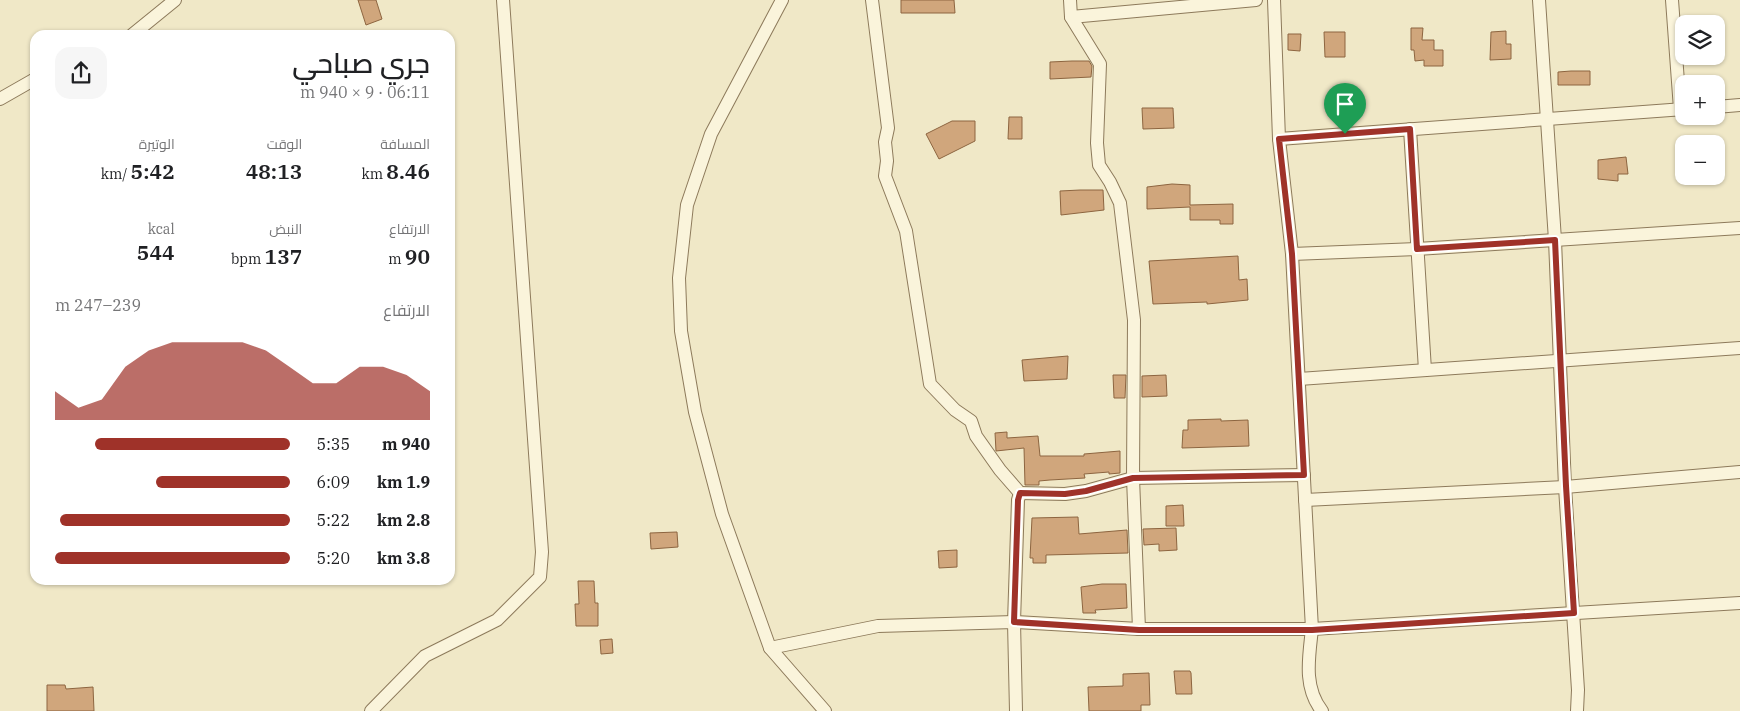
<!DOCTYPE html>
<html lang="ar">
<meta charset="utf-8">
<style>
body{margin:0;font-family:"IBM Plex Serif",Cairo,serif;background:#f6f6f6;color:#202124;direction:rtl;height:100vh;display:flex;flex-direction:column;font-size:19px;white-space:nowrap}
*{box-sizing:border-box;margin:0}
p{font-size:16px;color:#757577}
.icon{flex:none;width:28px;height:28px;fill:none;stroke:currentColor;stroke-width:2;stroke-linecap:round;stroke-linejoin:round}
.map{position:relative;flex:1;overflow:hidden;direction:ltr}
.side{position:absolute;left:30px;top:30px;width:425px;height:555px;display:flex;flex-direction:column;background:#fff;border-radius:15px;box-shadow:0 1px 4px #0004;direction:rtl}
.side>*{flex:none}
.controls{position:absolute;left:1675px;top:15px;display:grid;gap:10px}
.controls a{display:grid;place-items:center;width:50px;height:50px;border-radius:10px;background:#fff;box-shadow:0 1px 4px #0004;font-size:25px}
.pin{position:absolute;display:grid;place-items:center;width:42px;height:42px;color:#fff;margin:-51px -21px;border-radius:50% 50% 50% 0;rotate:-45deg;box-shadow:0 0 5px #0007}
.pin .icon{rotate:45deg}
.round{display:grid;place-items:center;flex:none;width:52px;height:52px;border-radius:15px;background:#f6f6f6}
.head{display:flex;align-items:center;justify-content:space-between;height:85px;padding:0 25px}
h1{font-size:28px;font-weight:600;line-height:38px}
.stats{display:grid;grid-template-columns:repeat(3,1fr);gap:8px;height:85px;padding:5px 25px}
.stats div{display:grid;align-content:center}
.stats b{font-size:21px;font-weight:600}
.stats small{font-size:14px;font-weight:400}
.stats p{font-size:14px}
.chart{height:140px;padding:10px 25px}
.chart p{display:flex;justify-content:space-between}
.chart svg{width:100%;height:90px;margin-top:5px;fill:#9f3229;opacity:.7}
ul{padding:0 25px;list-style:none;font-size:16px}
li{display:grid;grid-template-columns:80px 60px 1fr;align-items:center;height:38px}
li i{height:12px;border-radius:6px;background:#9f3229}
.map>svg:first-child{display:block}
</style>
<div class="map">
<svg width="1740" height="711" viewBox="0 0 1740 711">
<rect width="100%" height="100%" fill="#f0e8c7"/>
<g fill="#d0a67c" stroke="#8d6540">
<path d="M358,0H376L382,19L366,25Z"/>
<path d="M901,0H954L955,13H901Z"/>
<path d="M1411,28H1423L1422,40H1434V50H1443V66H1424V60L1415,61L1414,50H1411Z"/>
<path d="M1506,31V44H1511V59L1490,60L1491,32Z"/>
<path d="M1324,32H1345V57H1325Z"/>
<path d="M1288,34H1301L1300,51L1288,50Z"/>
<path d="M1072,61H1089L1092,66L1091,77L1050,79V62Z"/>
<path d="M1571,71H1590V85H1558V72Z"/>
<path d="M1142,108H1173L1174,128L1143,129Z"/>
<path d="M1009,117H1022V139H1008Z"/>
<path d="M952,121H975V141L939,159L926,134Z"/>
<path d="M1626,157L1628,174H1618V181L1598,179V160Z"/>
<path d="M1172,184L1190,185V205L1233,204V224H1220V220H1190V207L1147,209V187Z"/>
<path d="M1080,190H1103L1104,210L1061,215L1060,191Z"/>
<path d="M1238,256L1239,280L1247,279L1248,300L1207,304V302L1153,304L1149,261Z"/>
<path d="M1068,356L1067,379L1024,381L1022,360Z"/>
<path d="M1113,375H1126L1125,398H1114Z"/>
<path d="M1166,375L1167,396L1142,397V376Z"/>
<path d="M1221,419V421L1248,420L1249,446L1182,448L1183,430H1188V420Z"/>
<path d="M1007,432V438L1038,436L1040,456H1084V454L1120,451V473L1109,474V472L1084,474L1085,478L1050,480L1039,481V485H1025L1024,448L996,451L995,433Z"/>
<path d="M1183,505L1184,526H1166V506Z"/>
<path d="M1078,517L1079,534L1127,530L1128,553L1046,555V563H1033V558H1030L1032,518Z"/>
<path d="M1176,528L1177,550L1159,551V544L1144,545L1143,529Z"/>
<path d="M677,532L678,547L651,549L650,533Z"/>
<path d="M957,550V567L939,568L938,551Z"/>
<path d="M578,581H594L595,603H598V626H576L575,604H579Z"/>
<path d="M1102,584H1126L1127,608L1095,610L1096,613H1083L1081,587Z"/>
<path d="M612,639L613,653L601,654L600,640Z"/>
<path d="M1174,671H1190L1191,673L1192,694H1176Z"/>
<path d="M1149,673L1150,705H1141V711H1089L1088,687L1123,686V674Z"/>
<path d="M47,685H65L66,689L93,687L94,711H47Z"/>
</g>
<g fill="none" stroke-linecap="round" stroke-linejoin="round">
<g stroke="#8d7a5b" stroke-width="14">
<g id="minor">
<path d="M782,0L711,134L687,205L679,278L681,331L695,412L722,514L770,648L825,711"/>
<path d="M872,0L888,128L885,142L887,161L885,176L906,231L930,384L955,410L971,421L976,436L1000,470L1020,493"/>
<path d="M1070,0L1071,17L1100,64L1097,143L1099,165L1110,182L1120,203L1134,320L1133,478L1139,629"/>
<path d="M1274,0L1279,139L1292,254L1312,629C1309,657 1303,687 1322,711"/>
<path d="M1539,0L1555,240L1565,487L1578,690L1577,711"/>
<path d="M1672,0L1680,109"/>
<path d="M1071,17L1256,0"/>
<path d="M132,35L175,0"/>
<path d="M0,99L35,79"/>
<path d="M1716,107L1740,105"/>
<path d="M1410,129L1425,370"/>
<path d="M1279,139L1684,109"/>
<path d="M1292,254L1417,249L1740,228"/>
<path d="M1299,379L1740,348"/>
<path d="M1020,493L1065,494L1086,491L1133,478L1304,475"/>
<path d="M1305,500L1565,487L1740,472"/>
<path d="M770,648L878,626L1014,622L1139,629H1312L1740,603"/>
<path d="M371,711L425,656L497,620L540,577L542,552L503,0"/>
<path d="M1016,711L1014,622L1018,500L1020,493"/>
</g>
</g>
<use href="#minor" stroke="#faf4db" stroke-width="12"/>
</g>
<g fill="none" stroke-linecap="round" stroke-linejoin="round">
<g stroke="#fff" stroke-width="10">
<path id="route" d="M1410,129L1417,249L1555,240L1566,486L1574,613L1312,630H1139L1014,622L1018,500L1020,493L1065,494L1086,491L1133,478L1304,475L1292,254L1279,139Z"/>
</g>
<use href="#route" stroke="#9f3229" stroke-width="6"/>
</g>
</svg>
<div class="controls">
<a><svg class="icon" aria-label="layers" viewBox="0 0 24 24"><path d="M12 4l9 5-9 5-9-5zM3 14l9 5 9-5"/></svg></a>
<a>+</a>
<a>−</a>
</div>
<div class="pin" style="left:1345px;top:134px;background:#1e9e55"><svg class="icon" aria-label="arrive" viewBox="0 0 24 24"><path d="M6 21V4h12l-3 4 3 4H6"/></svg></div>
<section class="side">
<div class="head"><div><h1>جري صباحي</h1><p>06:11 · 9 × 940 m</p></div><a class="round"><svg class="icon" aria-label="share" viewBox="0 0 24 24"><path d="M12 15V3M7 8l5-5 5 5M5 13v7h14v-7"/></svg></a></div>
<div class="stats">
<div><p>المسافة</p><b>8.46<small> km</small></b></div>
<div><p>الوقت</p><b>48:13</b></div>
<div><p>الوتيرة</p><b>5:42<small> /km</small></b></div>
</div>
<div class="stats">
<div><p>الارتفاع</p><b>90<small> m</small></b></div>
<div><p>النبض</p><b>137<small> bpm</small></b></div>
<div><p>kcal</p><b>544</b></div>
</div>
<div class="chart"><p><span>الارتفاع</span>239–247 m</p>
<svg viewBox="0 0 160 44" preserveAspectRatio="none"><path d="M0 44V30L10 38L20 34L30 18L40 10L50 6L60 6L70 6L80 6L90 10L100 18L110 26L120 26L130 18L140 18L150 22L160 30V44z"/></svg>
</div>
<ul>
<li><b>940 m</b>5:35<i style="width:83%"></i></li>
<li><b>1.9 km</b>6:09<i style="width:57%"></i></li>
<li><b>2.8 km</b>5:22<i style="width:98%"></i></li>
<li><b>3.8 km</b>5:20<i style="width:100%"></i></li>
</ul>
</section>
</div>
